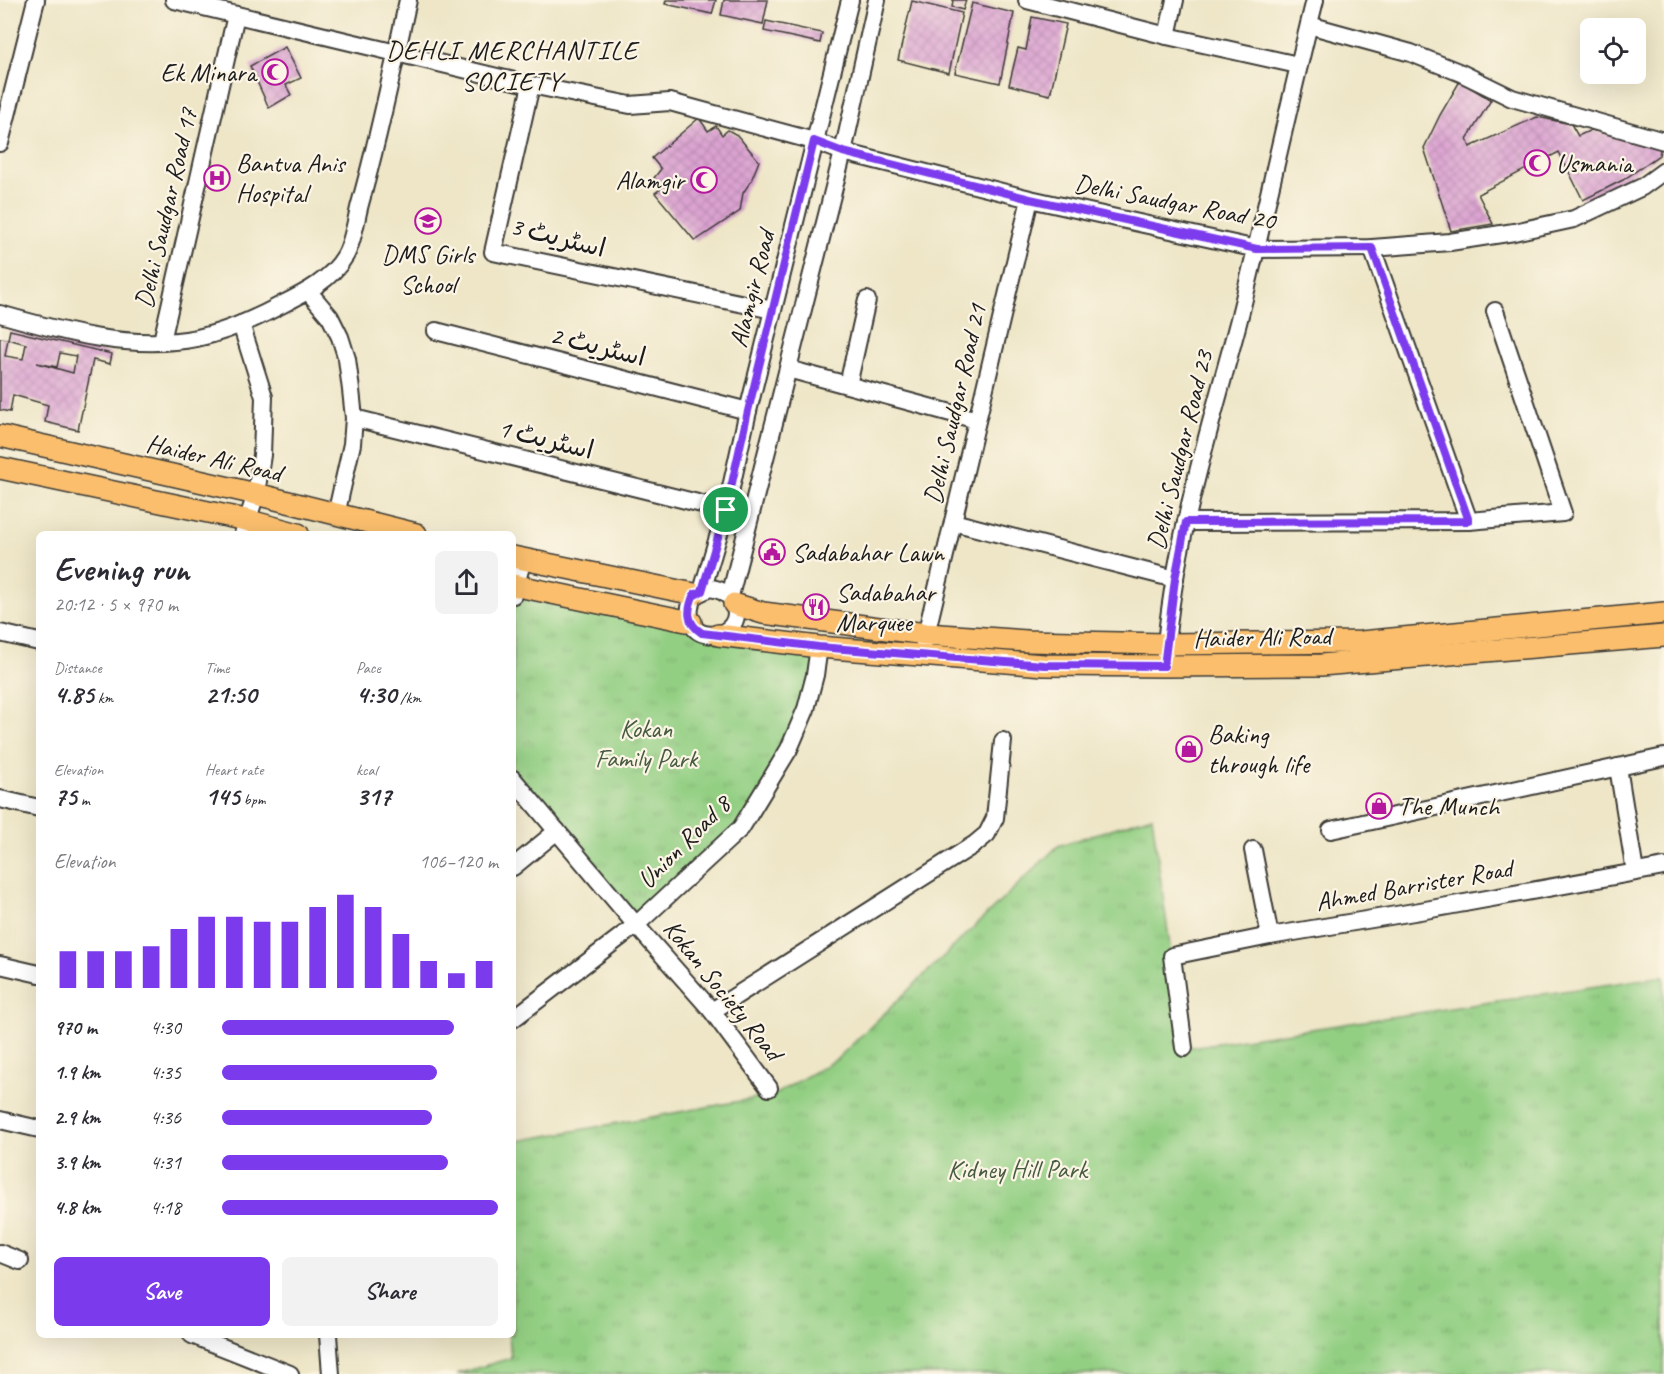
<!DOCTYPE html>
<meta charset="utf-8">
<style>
body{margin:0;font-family:Caveat,"Playpen Sans Arabic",sans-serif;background:#f2f2f3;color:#2b2b33;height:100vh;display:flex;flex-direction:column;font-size:22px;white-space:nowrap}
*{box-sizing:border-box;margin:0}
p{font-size:20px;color:#7c7c81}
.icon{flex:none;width:33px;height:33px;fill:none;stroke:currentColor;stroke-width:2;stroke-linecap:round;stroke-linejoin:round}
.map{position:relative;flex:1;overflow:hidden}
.details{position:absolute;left:36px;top:531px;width:480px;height:807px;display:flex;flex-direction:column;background:#fff;border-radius:9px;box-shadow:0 6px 24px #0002}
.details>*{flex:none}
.tools{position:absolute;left:1580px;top:18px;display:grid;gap:12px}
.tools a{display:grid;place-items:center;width:66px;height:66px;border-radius:9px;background:#fff;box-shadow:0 6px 24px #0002;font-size:30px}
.pin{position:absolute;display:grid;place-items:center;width:51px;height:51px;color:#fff;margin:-26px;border:3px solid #fff;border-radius:50%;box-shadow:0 2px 6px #0007}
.round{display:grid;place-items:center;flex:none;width:63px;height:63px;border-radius:9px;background:#f2f2f3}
.overview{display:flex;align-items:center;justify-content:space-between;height:102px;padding:0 18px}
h1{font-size:33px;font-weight:700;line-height:45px}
.figures{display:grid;grid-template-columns:repeat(3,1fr);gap:9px;height:102px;padding:6px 18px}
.figures div{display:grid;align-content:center}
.figures b{font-size:26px;font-weight:700}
.figures small{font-size:16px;font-weight:400}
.figures p{font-size:16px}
.chart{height:168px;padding:12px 18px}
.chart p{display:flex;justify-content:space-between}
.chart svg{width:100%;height:108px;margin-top:6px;stroke:#7c3aed;stroke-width:6}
.button{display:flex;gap:12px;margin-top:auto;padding:12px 18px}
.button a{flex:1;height:69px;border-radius:9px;background:#7c3aed;color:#fff;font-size:24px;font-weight:700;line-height:69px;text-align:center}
.button a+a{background:#f2f2f3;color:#2b2b33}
ul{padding:0 18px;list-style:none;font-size:20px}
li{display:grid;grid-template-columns:96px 72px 1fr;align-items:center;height:45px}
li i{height:15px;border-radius:8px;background:#7c3aed}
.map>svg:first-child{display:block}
</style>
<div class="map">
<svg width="1664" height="1374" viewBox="0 0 1664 1374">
<defs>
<pattern id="park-tufts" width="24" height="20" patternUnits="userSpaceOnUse" patternTransform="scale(1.5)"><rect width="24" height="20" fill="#93cf83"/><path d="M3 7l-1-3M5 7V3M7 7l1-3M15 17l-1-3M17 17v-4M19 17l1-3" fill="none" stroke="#7eb171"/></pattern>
<pattern id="building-cross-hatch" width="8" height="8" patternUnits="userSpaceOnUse" patternTransform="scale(1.5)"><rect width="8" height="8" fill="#dba3d1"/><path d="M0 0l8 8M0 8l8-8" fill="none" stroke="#bb8cb3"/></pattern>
</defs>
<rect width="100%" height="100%" fill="#fcf5e5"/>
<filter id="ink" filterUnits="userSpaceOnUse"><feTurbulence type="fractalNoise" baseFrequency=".0167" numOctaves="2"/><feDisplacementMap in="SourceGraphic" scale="12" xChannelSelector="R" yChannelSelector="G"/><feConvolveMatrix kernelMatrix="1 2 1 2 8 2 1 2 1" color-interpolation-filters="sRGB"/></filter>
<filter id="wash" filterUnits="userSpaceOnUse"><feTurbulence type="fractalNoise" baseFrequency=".008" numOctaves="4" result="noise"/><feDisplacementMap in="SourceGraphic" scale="24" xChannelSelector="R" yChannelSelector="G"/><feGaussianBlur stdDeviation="1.35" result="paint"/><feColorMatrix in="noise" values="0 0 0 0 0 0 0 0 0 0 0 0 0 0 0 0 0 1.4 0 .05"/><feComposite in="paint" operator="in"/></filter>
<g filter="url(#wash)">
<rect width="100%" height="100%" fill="#eee6c7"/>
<g fill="url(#park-tufts)" stroke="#587650" stroke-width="1.5">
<path d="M513,595L753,639L819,647L806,709L741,828L636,925L513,780Z"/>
<path d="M1152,816L1184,1048L1664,976V1374H457L511,1358L509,1335H513V1142L774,1095L837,1059L1058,846Z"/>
</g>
<g id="blocks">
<g fill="url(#building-cross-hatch)" fill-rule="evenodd">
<path d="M666,0H716L712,14L665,4Z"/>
<path d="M724,0H768L763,24L721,15Z"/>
<path d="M953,0H966L963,10L952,7Z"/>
<path d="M912,1L962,13L949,73L898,60Z"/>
<path d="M972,3L1014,13L1000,83L955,73Z"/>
<path d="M1032,17L1066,24L1050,95L1009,85L1018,48L1026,50Z"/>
<path d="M766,21L822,33L820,43L764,31Z"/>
<path d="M285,47L301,78L286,85L291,95L269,108L250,66Z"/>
<path d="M1460,81L1491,100L1467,139L1470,147L1537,117L1571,124L1578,136L1591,130L1661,146L1659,155L1623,180L1583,200L1559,152L1478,194L1493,224L1451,231L1424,148L1440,115Z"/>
<path d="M699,118L708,131L716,126L722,135L728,130L737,135L759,161L751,181L743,193L740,211L695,241L655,193L662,188L654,178L661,169L652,158Z"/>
<path d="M10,330L112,354L110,364L93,360L78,430L45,422L48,405L13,395L10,412L0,410V338L8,339ZM8,339L26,344L23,359L5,356ZM60,353L76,356L73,373L37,363L57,367Z"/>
</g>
</g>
</g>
<g filter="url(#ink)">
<use href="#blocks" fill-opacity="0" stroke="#3c3a36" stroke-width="1.5"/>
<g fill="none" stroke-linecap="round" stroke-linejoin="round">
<g stroke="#3c3a36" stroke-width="20">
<g id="minor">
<path d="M174,0L531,85L630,105L670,102L814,141L843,152L1030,199L1257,249L1372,248L1450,242L1514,232L1574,219L1642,187L1664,171"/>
<path d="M1027,0L1167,36L1298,65"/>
<path d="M1309,25L1411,53L1461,73L1512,98L1664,141"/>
<path d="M1167,36L1175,0"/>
<path d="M531,85L493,252L773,310"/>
<path d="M0,143L36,0"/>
<path d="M1372,248L1469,521"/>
<path d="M308,291L330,317L340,337L347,359L351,390L354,418L352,444L336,515"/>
<path d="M0,314C63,332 131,351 197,338C226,332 255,319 281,305C305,293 331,280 345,256C353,243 356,219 360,204C379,137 393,68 408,0"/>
<path d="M241,324L264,397L262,455L256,494L243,534"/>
<path d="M436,331L748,411"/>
<path d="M162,341L236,15"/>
<path d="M788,369L977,420"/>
<path d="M848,385L867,300"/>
<path d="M354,418L726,510"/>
<path d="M953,522L1175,579"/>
<path d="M1186,522L1469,521L1563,513L1495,311"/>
<path d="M710,588C719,589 728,592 733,602C752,642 670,652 694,594L695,595Z"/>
<path d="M702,591L726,510L748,411L850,0"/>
<path d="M513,595L523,559"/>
<path d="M730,596L843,152L877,0"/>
<path d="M0,633L39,642"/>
<path d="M924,643L1030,199"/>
<path d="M1165,656C1174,542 1209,432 1238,323C1265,216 1288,107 1315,0"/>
<path d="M1618,767L1635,872"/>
<path d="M513,779L636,925L712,1011L769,1088"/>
<path d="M0,799L39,808"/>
<path d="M1331,830L1664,757"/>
<path d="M1253,850L1270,936"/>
<path d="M513,867L557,831"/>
<path d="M0,965L39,974"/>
<path d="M712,1011L975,844L987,834L995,818L1003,741"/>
<path d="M513,1019L636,925L741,828L789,749L806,709L815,675L819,647"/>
<path d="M1184,1048L1172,956L1270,936L1420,911L1664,867"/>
<path d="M0,1120L39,1129"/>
<path d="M0,1253L20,1261"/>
<path d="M192,1335L290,1374"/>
<path d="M328,1335L331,1374"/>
</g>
</g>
<g stroke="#3c3a36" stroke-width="24">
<g id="major">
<path d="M0,436L256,494L416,534"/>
<path d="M0,468L246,520L298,534"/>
<path d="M513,557L694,594"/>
<path d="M513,585L691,622"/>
<path d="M734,604L763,613L926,634L1027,641L1166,644L1361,642L1664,613"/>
<path d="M718,635L819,647L1044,665L1164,666L1321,665L1664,636"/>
</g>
</g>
<use href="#minor" stroke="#fff" stroke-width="16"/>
<use href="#major" stroke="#fabe6d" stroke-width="21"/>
</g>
</g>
<g fill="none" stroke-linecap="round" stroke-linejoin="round" filter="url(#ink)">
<g stroke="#fff" stroke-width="12">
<path id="route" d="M814,141L843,152L1030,199L1257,249L1372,248L1469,521L1186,522L1175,579L1164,666L1044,665L819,647L702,633C686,623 687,610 694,594L695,595L702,591L726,510L748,411Z"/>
</g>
<use href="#route" stroke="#7c3aed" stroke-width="8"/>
</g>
<defs>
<g id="mosque-ring" transform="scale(1.35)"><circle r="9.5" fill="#fcf5e5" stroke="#b5179e" stroke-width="1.5"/><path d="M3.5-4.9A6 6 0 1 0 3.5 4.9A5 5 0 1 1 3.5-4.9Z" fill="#b5179e"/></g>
<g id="hospital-ring" transform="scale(1.35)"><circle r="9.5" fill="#fcf5e5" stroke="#b5179e" stroke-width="1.5"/><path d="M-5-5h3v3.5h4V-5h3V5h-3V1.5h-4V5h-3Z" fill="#b5179e"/></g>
<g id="school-ring" transform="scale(1.35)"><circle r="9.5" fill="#fcf5e5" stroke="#b5179e" stroke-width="1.5"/><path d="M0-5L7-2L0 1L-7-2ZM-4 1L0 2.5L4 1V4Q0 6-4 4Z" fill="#b5179e"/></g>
<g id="civic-ring" transform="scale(1.35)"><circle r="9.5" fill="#fcf5e5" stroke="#b5179e" stroke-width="1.5"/><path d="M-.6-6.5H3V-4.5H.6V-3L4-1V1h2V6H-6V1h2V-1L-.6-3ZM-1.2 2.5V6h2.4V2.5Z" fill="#b5179e"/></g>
<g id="restaurant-ring" transform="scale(1.35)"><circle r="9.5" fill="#fcf5e5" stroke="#b5179e" stroke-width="1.5"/><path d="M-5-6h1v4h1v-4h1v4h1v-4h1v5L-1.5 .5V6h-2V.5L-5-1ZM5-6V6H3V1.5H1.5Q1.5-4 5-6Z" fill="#b5179e"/></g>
<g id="shop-ring" transform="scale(1.35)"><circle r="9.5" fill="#fcf5e5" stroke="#b5179e" stroke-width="1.5"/><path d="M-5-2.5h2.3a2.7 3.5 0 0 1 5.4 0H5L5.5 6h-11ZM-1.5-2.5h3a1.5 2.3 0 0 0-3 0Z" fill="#b5179e"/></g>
</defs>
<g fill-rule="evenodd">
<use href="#mosque-ring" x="275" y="72"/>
<use href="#mosque-ring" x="1537" y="163"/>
<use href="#hospital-ring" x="217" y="178"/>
<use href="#mosque-ring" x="704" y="180"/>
<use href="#school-ring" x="428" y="221"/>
<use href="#civic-ring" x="772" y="552"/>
<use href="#restaurant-ring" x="816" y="607"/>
<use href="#shop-ring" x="1189" y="749"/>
<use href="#shop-ring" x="1379" y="806"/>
</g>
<g text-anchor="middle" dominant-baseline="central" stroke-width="4.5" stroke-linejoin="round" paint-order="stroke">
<g font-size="26" fill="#1c1c1c" stroke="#fcf5e5" text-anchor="start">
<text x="256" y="72" text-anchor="end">Ek Minara</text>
<text x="236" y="163">Bantva Anis<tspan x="236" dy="30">Hospital</tspan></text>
<text x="1556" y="163">Usmania</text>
<text x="684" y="180" text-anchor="end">Alamgir</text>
<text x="428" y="254" text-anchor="middle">DMS Girls<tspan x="428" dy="30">School</tspan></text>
<text x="792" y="552">Sadabahar Lawn</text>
<text x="836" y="592">Sadabahar<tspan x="836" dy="30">Marquee</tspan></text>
<text x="1208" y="734">Baking<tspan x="1208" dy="30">through life</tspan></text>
<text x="1398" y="806">The Munch</text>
</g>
<g font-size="26" fill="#1c1c1c" stroke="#fcf5e5">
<text transform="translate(1175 202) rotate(11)">Delhi Saudgar Road 20</text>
<text transform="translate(166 208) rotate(-77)">Delhi Saudgar Road 17</text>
<text transform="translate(558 237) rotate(14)">اسٹریٹ 3</text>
<text transform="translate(752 289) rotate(-76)">Alamgir Road</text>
<text transform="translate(598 346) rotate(14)">اسٹریٹ 2</text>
<text transform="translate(955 404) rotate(-77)">Delhi Saudgar Road 21</text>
<text transform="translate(546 439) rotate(14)">اسٹریٹ 1</text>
<text transform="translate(1180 450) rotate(-76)">Delhi Saudgar Road 23</text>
<text transform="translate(214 458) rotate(13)">Haider Ali Road</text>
<text transform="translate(1262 637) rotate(-1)">Haider Ali Road</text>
<text transform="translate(684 842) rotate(-45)">Union Road 8</text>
<text transform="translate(1414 885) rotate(-10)">Ahmed Barrister Road</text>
<text transform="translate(723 990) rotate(51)">Kokan Society Road</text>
</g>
<g font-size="26" fill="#465b40" stroke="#fcf5e5">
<text x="646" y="728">Kokan<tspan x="646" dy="30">Family Park</tspan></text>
<text x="1017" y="1169">Kidney Hill Park</text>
</g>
<g font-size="27" letter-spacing="1.5" fill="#1c1c1c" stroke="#fcf5e5">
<text x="512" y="50">DEHLI MERCHANTILE<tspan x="512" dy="31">SOCIETY</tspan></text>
</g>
</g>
</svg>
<div class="tools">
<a><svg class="icon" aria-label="locate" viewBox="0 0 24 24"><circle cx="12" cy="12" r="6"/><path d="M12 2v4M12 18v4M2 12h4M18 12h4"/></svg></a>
</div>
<div class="pin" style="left:726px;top:510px;background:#1e9e55"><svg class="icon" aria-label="arrive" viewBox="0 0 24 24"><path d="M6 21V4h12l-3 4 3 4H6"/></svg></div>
<section class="details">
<div class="overview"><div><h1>Evening run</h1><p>20:12 · 5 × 970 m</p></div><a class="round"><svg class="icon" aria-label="share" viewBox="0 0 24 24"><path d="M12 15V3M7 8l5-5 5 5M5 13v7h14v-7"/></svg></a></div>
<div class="figures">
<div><p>Distance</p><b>4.85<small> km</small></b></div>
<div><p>Time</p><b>21:50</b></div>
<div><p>Pace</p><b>4:30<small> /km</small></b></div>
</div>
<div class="figures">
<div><p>Elevation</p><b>75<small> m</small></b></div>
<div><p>Heart rate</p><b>145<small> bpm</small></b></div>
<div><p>kcal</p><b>317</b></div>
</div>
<div class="chart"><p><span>Elevation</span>106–120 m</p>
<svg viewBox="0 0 160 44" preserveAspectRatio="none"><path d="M5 44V29M15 44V29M25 44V29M35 44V27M45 44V20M55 44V15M65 44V15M75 44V17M85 44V17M95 44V11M105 44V6M115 44V11M125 44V22M135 44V33M145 44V38M155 44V33"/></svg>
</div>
<ul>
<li><b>970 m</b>4:30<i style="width:84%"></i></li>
<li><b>1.9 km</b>4:35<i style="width:78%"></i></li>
<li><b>2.9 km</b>4:36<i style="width:76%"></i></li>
<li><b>3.9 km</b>4:31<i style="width:82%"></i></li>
<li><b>4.8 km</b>4:18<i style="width:100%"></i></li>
</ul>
<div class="button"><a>Save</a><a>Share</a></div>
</section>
</div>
